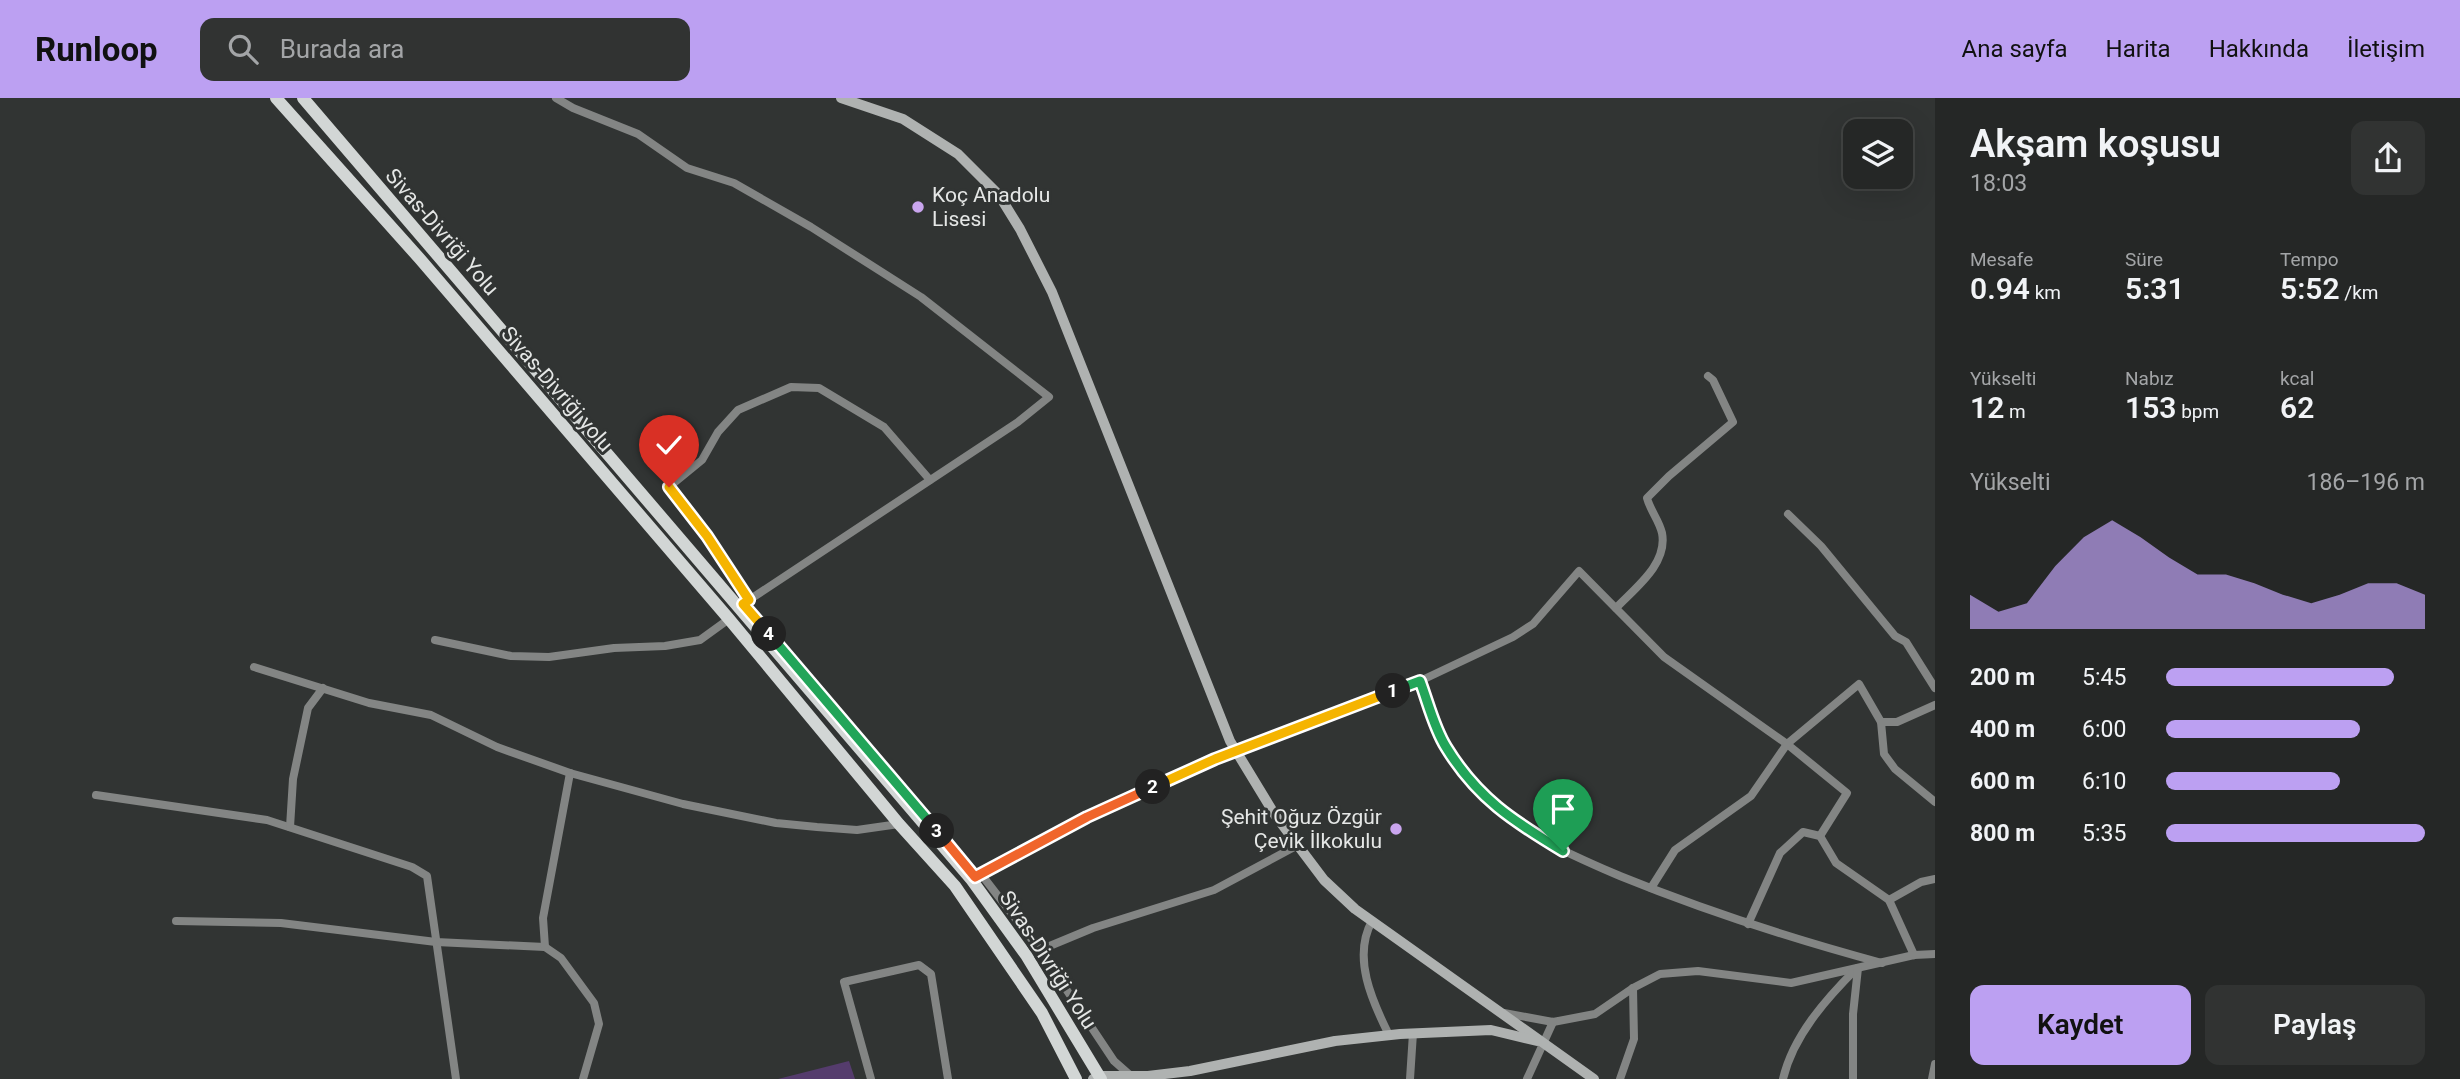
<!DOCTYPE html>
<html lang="tr">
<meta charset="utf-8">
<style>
body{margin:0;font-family:Roboto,sans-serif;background:#313332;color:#f1f3f6;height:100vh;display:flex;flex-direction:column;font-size:26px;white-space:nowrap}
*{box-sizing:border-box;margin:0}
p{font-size:23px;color:#a3a5a7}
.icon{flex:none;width:38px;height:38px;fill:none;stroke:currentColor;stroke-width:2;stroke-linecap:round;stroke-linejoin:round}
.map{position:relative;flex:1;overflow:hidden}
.panel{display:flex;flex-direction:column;background:#252726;width:525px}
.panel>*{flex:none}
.fabs{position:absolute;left:1843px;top:21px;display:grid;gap:14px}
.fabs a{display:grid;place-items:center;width:70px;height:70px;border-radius:14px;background:#252726;box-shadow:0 7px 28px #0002,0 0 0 2px #424443;font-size:35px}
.pin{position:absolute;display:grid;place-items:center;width:60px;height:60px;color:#fff;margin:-72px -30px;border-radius:50% 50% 50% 0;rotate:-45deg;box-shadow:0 0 7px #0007}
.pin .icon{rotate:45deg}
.km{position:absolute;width:35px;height:35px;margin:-18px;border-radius:50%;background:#222;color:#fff;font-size:19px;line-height:35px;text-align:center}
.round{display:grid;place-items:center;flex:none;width:74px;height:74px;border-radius:14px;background:#313332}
.head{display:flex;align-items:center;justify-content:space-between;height:119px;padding:0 35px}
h1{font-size:38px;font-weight:600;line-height:52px}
.metrics{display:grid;grid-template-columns:repeat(3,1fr);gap:10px;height:119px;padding:7px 35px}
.metrics div{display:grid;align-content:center}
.metrics b{font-size:30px;font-weight:600}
.metrics small{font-size:19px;font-weight:400}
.metrics p{font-size:19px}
.chart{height:196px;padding:14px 35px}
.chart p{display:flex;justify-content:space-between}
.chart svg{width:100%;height:126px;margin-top:7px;fill:#bca0f2;opacity:.7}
.primary-button{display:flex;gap:14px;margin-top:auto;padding:14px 35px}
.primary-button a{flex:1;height:80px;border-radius:14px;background:#bca0f2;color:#111;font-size:28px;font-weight:600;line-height:80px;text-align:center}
.primary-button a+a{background:#313332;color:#f1f3f6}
ul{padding:0 35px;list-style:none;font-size:23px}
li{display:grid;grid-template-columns:112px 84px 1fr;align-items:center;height:52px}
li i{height:18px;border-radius:9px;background:#bca0f2}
header{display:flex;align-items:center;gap:42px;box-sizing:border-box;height:98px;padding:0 35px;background:#bca0f2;color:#111}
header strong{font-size:33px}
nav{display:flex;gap:38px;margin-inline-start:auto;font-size:24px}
.search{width:490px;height:63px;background:#313332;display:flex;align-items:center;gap:18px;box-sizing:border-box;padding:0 24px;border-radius:14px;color:#a3a5a7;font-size:26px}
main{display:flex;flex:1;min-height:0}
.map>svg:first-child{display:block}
</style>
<header>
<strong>Runloop</strong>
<div class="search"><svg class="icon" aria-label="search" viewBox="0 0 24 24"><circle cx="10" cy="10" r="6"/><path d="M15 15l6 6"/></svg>Burada ara</div>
<nav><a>Ana sayfa</a><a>Harita</a><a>Hakkında</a><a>İletişim</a></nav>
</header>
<main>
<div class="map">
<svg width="1935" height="981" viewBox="0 0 1935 981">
<rect width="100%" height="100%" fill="#313433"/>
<path fill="#553c6d" d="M849,963L855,981H778Z"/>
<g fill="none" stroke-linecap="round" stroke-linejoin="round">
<g stroke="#838584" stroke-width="8">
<path d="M556,0L573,10L638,36L687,70L734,85L811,129L921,199L1049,299L1018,324L743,506L748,511"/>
<path d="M1788,416L1821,448L1895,538L1906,544L1935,590"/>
<path d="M749,502L707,438L669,389L702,362L718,334L738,312L791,289L819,290L884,329L930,382"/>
<path d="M1616,510C1635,490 1668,466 1662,435C1659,422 1650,412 1647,400L1669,378L1733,324L1713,282L1708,278"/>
<path d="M435,542L511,558L549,559L614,550L665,548L700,542L729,521"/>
<path d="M254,569L369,605L431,617L497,649L570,675L683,706L776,725L817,729L857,732L899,726"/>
<path d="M1420,583C1435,621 1448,659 1476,691C1514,733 1569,756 1620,778C1706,813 1793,841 1882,865"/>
<path d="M1881,624L1884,656L1895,671L1935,704"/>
<path d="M96,697L267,722L412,769L427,778L456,981"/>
<path d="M290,729L293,681L308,610L323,590"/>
<path d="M981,776L1040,852L1114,963L1131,978"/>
<path d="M971,781L1087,719L1215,661L1420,583L1513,539L1533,526L1579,473L1664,559L1787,646L1847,695L1820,738"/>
<path d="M1651,790L1675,752L1751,698L1787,646L1859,586L1881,624H1897L1935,607"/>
<path d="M1889,802L1921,784L1935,781"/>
<path d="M176,823L281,825L436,844L545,849L561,860L594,905L599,926L583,981"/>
<path d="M1372,823C1352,859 1372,903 1389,937"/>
<path d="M1748,826L1780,755L1803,734L1820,738L1836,765L1889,802L1914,857"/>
<path d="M545,849L543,820L570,675"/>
<path d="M1040,852L1093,830L1214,792L1298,747"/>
<path d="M1504,915L1553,924L1595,916L1633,890L1660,876L1698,873L1791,885L1914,857L1935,856"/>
<path d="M871,981L844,884L919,867L931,876L948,981"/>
<path d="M1410,981L1413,935"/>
<path d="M1527,981L1553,924"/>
<path d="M1620,981L1634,941L1633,890"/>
<path d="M1783,981C1793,938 1826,901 1856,871"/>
<path d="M1853,981V916L1858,870"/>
<path d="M1932,981L1935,966"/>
</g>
<g stroke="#afb2b1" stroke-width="10">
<path d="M841,0L903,21L958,56L999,97L1020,131L1052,194L1230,643L1275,717L1324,782L1355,811L1594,981"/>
<path d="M1093,981L1100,978H1148L1190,973L1335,943L1400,936L1491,932L1537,943"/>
</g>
<g stroke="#d2d6d5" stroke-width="12">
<path d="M276,0L420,161L729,521L899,726L955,788L1042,915L1076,981"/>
<path d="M303,0L971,781L1026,857L1101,981"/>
</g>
</g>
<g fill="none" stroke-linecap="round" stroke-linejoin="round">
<g stroke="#fff" stroke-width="14">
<path id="split-1" d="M1393,593L1420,583C1428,604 1434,630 1446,649C1477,700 1513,723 1563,753"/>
</g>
<g stroke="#fff" stroke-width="14">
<path id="split-2" d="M1153,689L1215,661L1393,593"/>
</g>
<g stroke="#fff" stroke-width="14">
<path id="split-3" d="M937,733L975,779L1087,719L1153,689"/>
</g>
<g stroke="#fff" stroke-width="14">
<path id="split-4" d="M769,536L937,733"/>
</g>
<g stroke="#fff" stroke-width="14">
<path id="split-5" d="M669,389L707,438L749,502L743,506L769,536"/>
</g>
<use href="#split-1" stroke="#22a559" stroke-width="9"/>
<use href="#split-2" stroke="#f5b400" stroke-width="9"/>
<use href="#split-3" stroke="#f0652b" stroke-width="9"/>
<use href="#split-4" stroke="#22a559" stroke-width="9"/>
<use href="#split-5" stroke="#f5b400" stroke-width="9"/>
</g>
<g fill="#c9a5ee" stroke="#313433" stroke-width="2.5">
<circle cx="918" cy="109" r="7"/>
<circle cx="1396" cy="731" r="7"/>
</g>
<g text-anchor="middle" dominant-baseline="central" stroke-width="6" stroke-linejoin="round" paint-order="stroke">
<g font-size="21" fill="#e5e7e6" stroke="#313433" text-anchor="start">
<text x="932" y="97">Koç Anadolu<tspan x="932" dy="24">Lisesi</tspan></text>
<text x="1382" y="719" text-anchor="end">Şehit Oğuz Özgür<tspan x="1382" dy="24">Çevik İlkokulu</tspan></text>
</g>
<g font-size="21" fill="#e5e7e6" stroke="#313433">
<text transform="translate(442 134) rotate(49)">Sivas-Divriği Yolu</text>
<text transform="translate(557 291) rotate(49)">Sivas-Divriği yolu</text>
<text transform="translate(1048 862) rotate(57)">Sivas-Divriği Yolu</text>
</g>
</g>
</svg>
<div class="fabs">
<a><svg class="icon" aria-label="layers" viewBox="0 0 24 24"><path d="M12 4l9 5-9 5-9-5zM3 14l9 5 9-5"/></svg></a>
</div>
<div class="pin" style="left:1563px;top:753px;background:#1e9e55"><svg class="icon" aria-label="arrive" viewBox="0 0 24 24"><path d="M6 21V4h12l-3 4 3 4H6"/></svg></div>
<div class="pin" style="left:669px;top:389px;background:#d93025"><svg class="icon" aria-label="check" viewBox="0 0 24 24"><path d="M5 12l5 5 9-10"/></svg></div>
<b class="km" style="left:1393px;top:593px">1</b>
<b class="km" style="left:1153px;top:689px">2</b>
<b class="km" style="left:937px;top:733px">3</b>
<b class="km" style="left:769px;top:536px">4</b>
</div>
<section class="panel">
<div class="head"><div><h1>Akşam koşusu</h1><p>18:03</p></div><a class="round"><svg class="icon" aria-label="share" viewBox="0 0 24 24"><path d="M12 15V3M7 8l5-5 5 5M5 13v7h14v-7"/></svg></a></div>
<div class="metrics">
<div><p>Mesafe</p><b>0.94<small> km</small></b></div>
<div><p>Süre</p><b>5:31</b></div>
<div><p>Tempo</p><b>5:52<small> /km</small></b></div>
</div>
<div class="metrics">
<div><p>Yükselti</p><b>12<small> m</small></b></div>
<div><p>Nabız</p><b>153<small> bpm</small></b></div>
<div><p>kcal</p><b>62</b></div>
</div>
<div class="chart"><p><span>Yükselti</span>186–196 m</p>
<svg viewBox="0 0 160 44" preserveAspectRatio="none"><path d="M0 44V32L10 38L20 35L30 22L40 12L50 6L60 12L70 19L80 25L90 25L100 28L110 32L120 35L130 32L140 28L150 28L160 32V44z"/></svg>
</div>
<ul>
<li><b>200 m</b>5:45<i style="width:88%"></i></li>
<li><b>400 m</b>6:00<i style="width:75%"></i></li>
<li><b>600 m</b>6:10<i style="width:67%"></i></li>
<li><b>800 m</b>5:35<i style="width:100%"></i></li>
</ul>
<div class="primary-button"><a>Kaydet</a><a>Paylaş</a></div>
</section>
</main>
